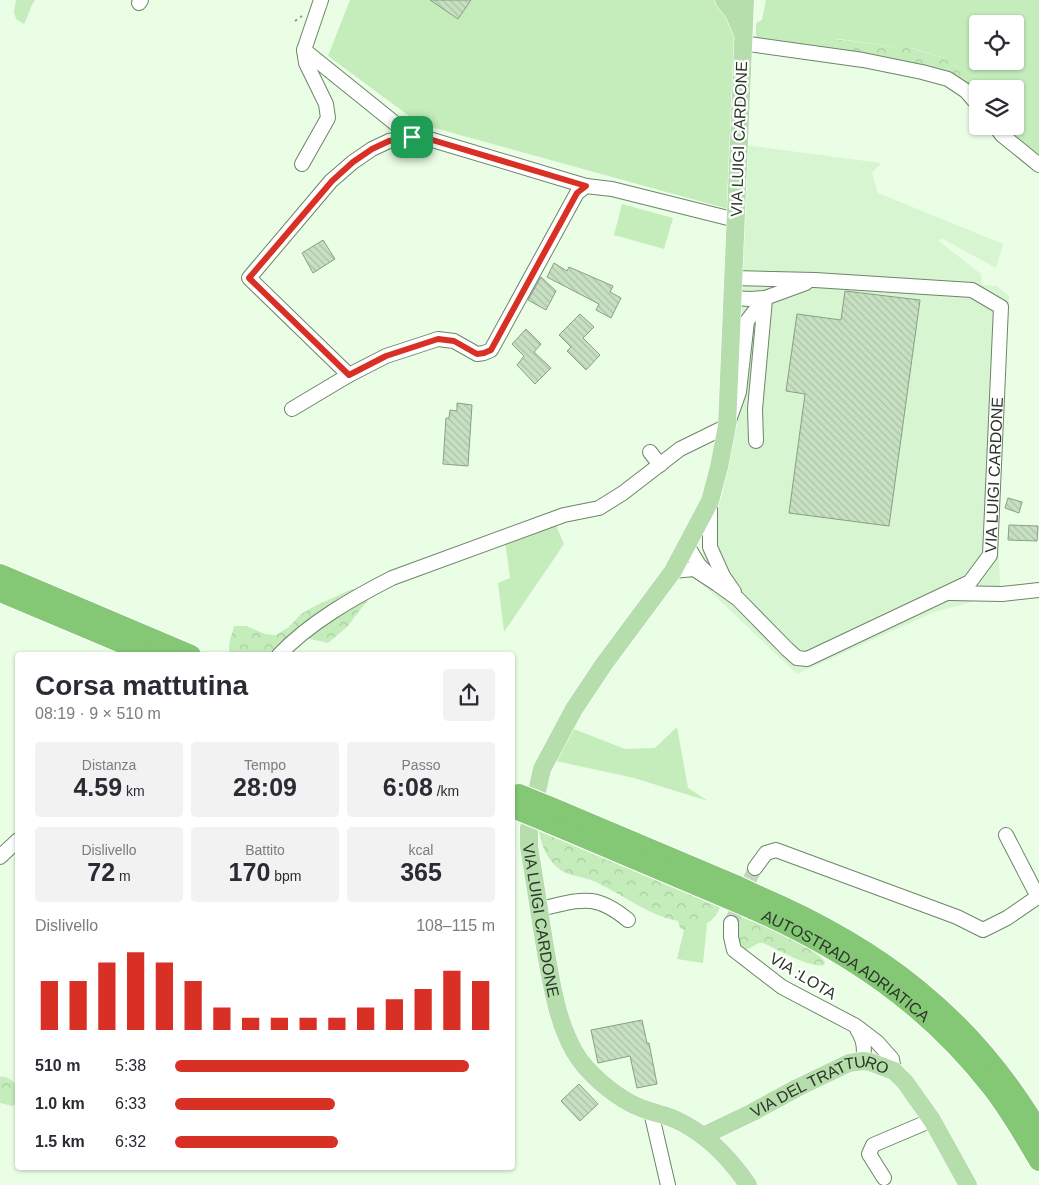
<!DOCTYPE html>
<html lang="it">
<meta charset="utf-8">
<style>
body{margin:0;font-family:Arial,sans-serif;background:#f2f2f3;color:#2b2b33;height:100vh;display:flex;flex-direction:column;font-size:19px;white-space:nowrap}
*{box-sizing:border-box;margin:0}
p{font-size:16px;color:#7c7c81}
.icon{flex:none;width:28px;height:28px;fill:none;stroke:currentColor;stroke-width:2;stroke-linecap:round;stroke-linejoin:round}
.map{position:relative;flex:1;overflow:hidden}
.panel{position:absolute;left:15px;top:652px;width:500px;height:518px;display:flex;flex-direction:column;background:#fff;border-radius:5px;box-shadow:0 1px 4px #0004}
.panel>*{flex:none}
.buttons{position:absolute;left:969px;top:15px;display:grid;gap:10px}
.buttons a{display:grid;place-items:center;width:55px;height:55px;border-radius:5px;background:#fff;box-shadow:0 1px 4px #0004;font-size:25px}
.pin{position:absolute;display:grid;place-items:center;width:42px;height:42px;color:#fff;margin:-21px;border-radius:10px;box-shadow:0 2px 8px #0006}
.round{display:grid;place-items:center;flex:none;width:52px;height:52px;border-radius:5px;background:#f2f2f3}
.summary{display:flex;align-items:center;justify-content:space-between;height:85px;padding:0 20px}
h1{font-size:28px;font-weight:800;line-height:38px}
.stats{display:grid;grid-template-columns:repeat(3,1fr);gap:8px;height:85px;padding:5px 20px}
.stats div{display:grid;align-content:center;border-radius:5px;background:#f2f2f3;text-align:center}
.stats b{font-size:25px;font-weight:800}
.stats small{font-size:14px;font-weight:400}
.stats p{font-size:14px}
.chart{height:140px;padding:10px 20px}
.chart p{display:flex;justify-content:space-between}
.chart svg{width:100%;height:90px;margin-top:5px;stroke:#d93025;stroke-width:6}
ul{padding:0 20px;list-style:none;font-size:16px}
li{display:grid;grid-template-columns:80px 60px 1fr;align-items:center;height:38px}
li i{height:12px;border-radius:6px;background:#d93025}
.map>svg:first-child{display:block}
</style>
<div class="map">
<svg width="1039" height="1185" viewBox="0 0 1039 1185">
<defs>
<pattern id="forest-crowns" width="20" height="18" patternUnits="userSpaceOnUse" patternTransform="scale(1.25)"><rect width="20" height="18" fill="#c4edbb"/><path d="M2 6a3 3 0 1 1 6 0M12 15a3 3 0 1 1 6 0" fill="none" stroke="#a9cca1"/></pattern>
<pattern id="building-back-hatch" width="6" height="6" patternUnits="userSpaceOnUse" patternTransform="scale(1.25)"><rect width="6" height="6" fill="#c7e0c1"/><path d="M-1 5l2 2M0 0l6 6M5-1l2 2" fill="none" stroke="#abc1a6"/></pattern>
</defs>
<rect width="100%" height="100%" fill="#eafee5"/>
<path fill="#d7f5d0" d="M746,145L881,163L872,173L878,193L1003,244L996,268L941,238L939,241L981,274L982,285L997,286L1009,296L998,543L1001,598L971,602L934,612L797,674L695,577L722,496L735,426Z"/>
<g fill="#c4edbb" fill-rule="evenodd">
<path d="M16,0H35C29,8 29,16 24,24L16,19L14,12Z"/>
<path d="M350,0H723L740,28L728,209L420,124L328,56Z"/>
<path d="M766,0H1039V160L999,126H1015V89H982L976,77L941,57L919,50L907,47H896L839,39L823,41L816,50L756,40V23L762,20ZM978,24H1015V61H978Z"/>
<path d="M622,204L673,218L664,249L614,235Z"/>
<path d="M555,523L564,544L504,632L498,583L510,578L505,541Z"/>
<path d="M677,727L688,788L708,801L634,778L556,761L574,729L625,749L655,748Z"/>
<path d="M707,924L703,963L677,959L684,930Z"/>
</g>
<g fill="url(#forest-crowns)">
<path d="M834,39L896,47H907L941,57L976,77L982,89H978L977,103L956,80L816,50C820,41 825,40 834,39Z"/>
<path d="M352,589L370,597L347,627L328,643L301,637L273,655H231C226,646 232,636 234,626H246L265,634L276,635L289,627L301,614L315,606Z"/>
<path d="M539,831L720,907C714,924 701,927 684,930L680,928L678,921C646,915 620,892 591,880C580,876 567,876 558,868C547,859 541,845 539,831Z"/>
<path d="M736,915C763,926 807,940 825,962L824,965C812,969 776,949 763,943H759L746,950C735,942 733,928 736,915Z"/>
<path d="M0,1077C7,1076 13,1081 17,1086V1104L12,1106L0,1103Z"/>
</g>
<g fill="url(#building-back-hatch)" stroke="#88a083">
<path d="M430,0H471L458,19Z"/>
<path d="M323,240L335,259L313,273L302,253Z"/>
<path d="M554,263L567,271L569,267L613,286L610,292L621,298L611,318L596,310L599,304L547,277Z"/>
<path d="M541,277L556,291L546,310L528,300Z"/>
<path d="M845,291L920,300L889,526L789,513L805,394L786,391L797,314L841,320Z"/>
<path d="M580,314L594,327L583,338L600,355L586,370L567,351L571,347L559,335Z"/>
<path d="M526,329L541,344L534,352L551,368L535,384L517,365L524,356L512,344Z"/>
<path d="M457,403L472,405L468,466L443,464L446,418H449L450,410L457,411Z"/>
<path d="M1008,498L1022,502L1019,513L1005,508Z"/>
<path d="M1009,525L1038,526L1037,541L1008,540Z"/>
<path d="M642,1020L647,1043H649L657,1084L637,1088L630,1056L598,1063L591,1030Z"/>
<path d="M579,1084L598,1104L580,1121L561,1101Z"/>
</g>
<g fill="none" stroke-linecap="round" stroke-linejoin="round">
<path stroke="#c4d6c0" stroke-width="14" stroke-dasharray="14 7" stroke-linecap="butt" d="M731,923L755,868"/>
<g stroke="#6e856a" stroke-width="16">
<g id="minor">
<path d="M321,0L304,50L412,137"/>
<path d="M139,3L141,0"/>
<path d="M742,43L863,60L922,72L948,79L966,91L978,105"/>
<path d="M995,126L1002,135L1039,165"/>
<path d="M302,164L328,118L326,104L306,63L304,50"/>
<path d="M732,298L750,299L765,298L806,283"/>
<path d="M349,375L249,278L331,181L353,162L372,149L389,141L419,136L586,186"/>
<path d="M292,409L349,375L386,356L438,339L454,341L477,354L484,353L491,350L577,193L586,186L612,189L736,220"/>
<path d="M756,441L755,409L765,299"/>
<path d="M650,452L660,465"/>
<path d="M710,502V547L723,576L734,592"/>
<path d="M687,545L699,565L708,574"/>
<path id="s1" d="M673,571L694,569L717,584L738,599L787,649L797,658L807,659L970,582L990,555L1001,307L972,290L815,280L733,278"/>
<path d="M950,593L1002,594L1039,590"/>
<path d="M279,655C309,623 353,598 392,578L564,515L599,508L623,493L680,449L727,426L739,392L747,321L765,298"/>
<path d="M1006,835L1038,897"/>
<path d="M0,857L18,840"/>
<path d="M755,868L766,853L776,850L957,917L983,930L1007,918L1039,896"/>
<path d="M539,909C579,901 593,891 628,920"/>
<path d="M731,923V937L734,950L782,987L856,1026L877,1042L892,1059L894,1071"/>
<path d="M857,1029C864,1040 865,1048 863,1061"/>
<path d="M651,1112L668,1185"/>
<path d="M884,1178L869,1154L873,1145L932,1120"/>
</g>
</g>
<g stroke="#fff" stroke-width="19">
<g id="major">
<path d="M724,0L734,13L742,32"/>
<path id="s2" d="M745,0L727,426L719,467L710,501L673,571L604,664L574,709L542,769L529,828V847C535,882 540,917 546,953C552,986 557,1020 574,1051C586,1072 611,1093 632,1104C645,1111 659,1113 672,1118C703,1131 729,1157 748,1185"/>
<path id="s3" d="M703,1136L753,1112L797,1088L849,1063L863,1061L870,1062L894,1071L905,1082L932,1120L968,1185"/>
</g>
</g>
<g stroke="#fff" stroke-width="22">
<g id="highway">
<path d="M0,574L191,655"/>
<path d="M0,592L150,655"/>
<path d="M551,807L738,886"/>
<path d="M549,823L731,900"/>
<path d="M757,895C879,947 971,1016 1039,1131"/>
<path id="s4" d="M752,909C847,951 928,1005 992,1088C1010,1111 1024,1136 1039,1161"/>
</g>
</g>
<path stroke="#899886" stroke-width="2" stroke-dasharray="2.5 4" stroke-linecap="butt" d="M295,21L302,16"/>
<use href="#minor" stroke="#fff" stroke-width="14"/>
<use href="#major" stroke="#b5deac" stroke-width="18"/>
<use href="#highway" stroke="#84c875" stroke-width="20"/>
<g stroke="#fff" stroke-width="22" stroke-linecap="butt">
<g id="highway-bridge">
<path d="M519,794L551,807"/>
<path d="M515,809L549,823"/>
<path d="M738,886L757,895"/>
<path d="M731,900L752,909"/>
</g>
</g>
<use href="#highway-bridge" stroke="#84c875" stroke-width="20"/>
</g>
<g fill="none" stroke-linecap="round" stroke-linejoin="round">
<g stroke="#fff" stroke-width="10">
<path id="route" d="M419,136L586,186L577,193L491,350L484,353L477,354L454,341L438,339L386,356L349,375L249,278L332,181L353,162L372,149L389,141Z"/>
</g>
<use href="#route" stroke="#d93025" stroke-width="6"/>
</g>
<g text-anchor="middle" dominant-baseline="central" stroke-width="4.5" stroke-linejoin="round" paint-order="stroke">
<g font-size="16" fill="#2c362a" stroke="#fff">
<text transform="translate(739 139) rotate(-88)">VIA LUIGI CARDONE</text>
<text stroke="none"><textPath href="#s1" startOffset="462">VIA LUIGI CARDONE</textPath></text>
<text stroke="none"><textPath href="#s2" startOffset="974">VIA LUIGI CARDONE</textPath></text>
<text stroke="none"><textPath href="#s4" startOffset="110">AUTOSTRADA ADRIATICA</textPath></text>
<text transform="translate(803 976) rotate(31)">VIA :LOTA</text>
<text stroke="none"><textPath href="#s3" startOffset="129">VIA DEL TRATTURO</textPath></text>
</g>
</g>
</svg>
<div class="buttons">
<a><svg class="icon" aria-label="locate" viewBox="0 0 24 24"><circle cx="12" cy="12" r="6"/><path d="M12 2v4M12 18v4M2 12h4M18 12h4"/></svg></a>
<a><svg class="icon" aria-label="layers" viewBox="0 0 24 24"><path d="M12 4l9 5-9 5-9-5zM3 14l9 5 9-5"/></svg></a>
</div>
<div class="pin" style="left:412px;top:137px;background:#1e9e55"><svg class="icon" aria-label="arrive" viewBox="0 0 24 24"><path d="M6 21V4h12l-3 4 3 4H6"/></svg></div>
<section class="panel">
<div class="summary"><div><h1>Corsa mattutina</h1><p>08:19 · 9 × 510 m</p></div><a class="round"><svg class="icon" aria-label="share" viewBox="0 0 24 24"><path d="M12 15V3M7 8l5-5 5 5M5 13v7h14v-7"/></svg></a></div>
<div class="stats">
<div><p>Distanza</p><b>4.59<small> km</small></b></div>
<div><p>Tempo</p><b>28:09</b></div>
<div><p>Passo</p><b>6:08<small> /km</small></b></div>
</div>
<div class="stats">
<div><p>Dislivello</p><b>72<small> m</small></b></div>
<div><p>Battito</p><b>170<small> bpm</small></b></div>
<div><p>kcal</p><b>365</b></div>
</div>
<div class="chart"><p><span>Dislivello</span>108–115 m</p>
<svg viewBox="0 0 160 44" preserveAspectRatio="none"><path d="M5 44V20M15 44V20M25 44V11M35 44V6M45 44V11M55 44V20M65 44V33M75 44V38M85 44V38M95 44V38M105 44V38M115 44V33M125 44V29M135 44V24M145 44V15M155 44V20"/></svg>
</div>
<ul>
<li><b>510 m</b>5:38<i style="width:92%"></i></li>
<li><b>1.0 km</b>6:33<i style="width:50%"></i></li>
<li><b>1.5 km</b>6:32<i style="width:51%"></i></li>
</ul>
</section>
</div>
